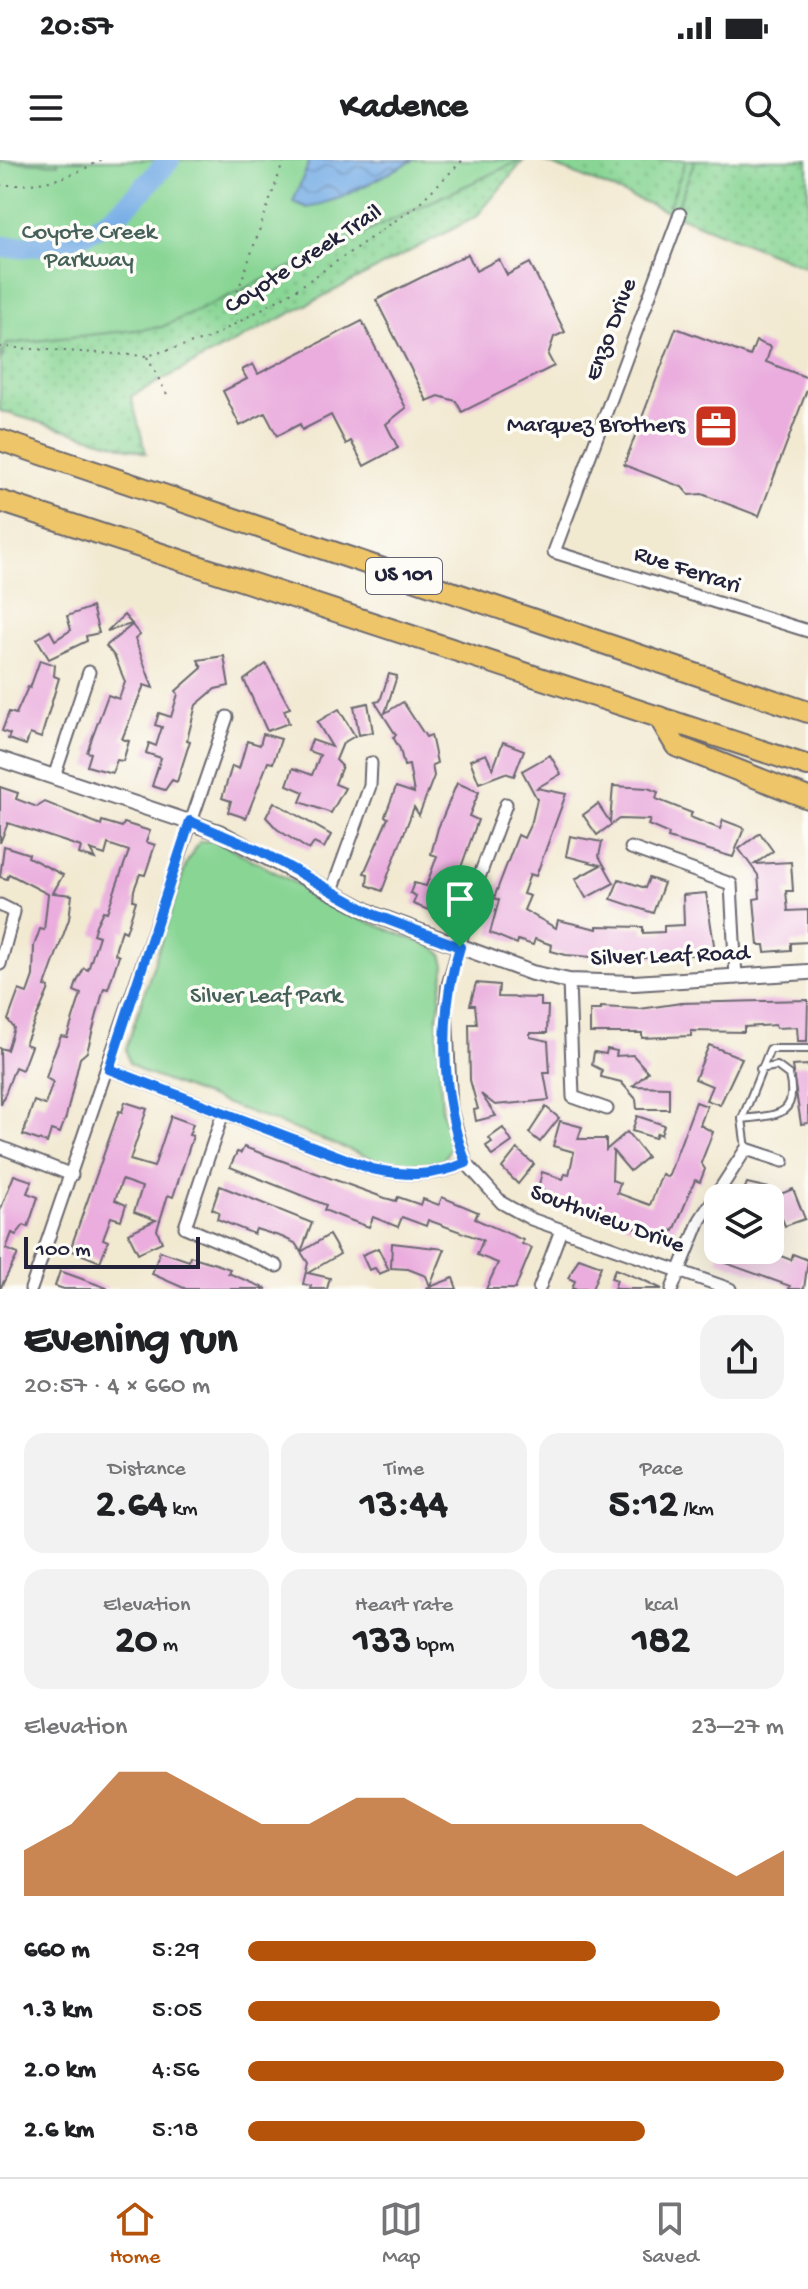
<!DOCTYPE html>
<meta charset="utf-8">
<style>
body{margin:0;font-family:"Gochi Hand",sans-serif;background:#f2f2f2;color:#202124;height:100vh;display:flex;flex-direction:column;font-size:30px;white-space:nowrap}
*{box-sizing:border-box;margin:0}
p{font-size:26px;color:#757577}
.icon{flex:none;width:44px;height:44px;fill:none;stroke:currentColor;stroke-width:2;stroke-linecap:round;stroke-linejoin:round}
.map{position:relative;height:1129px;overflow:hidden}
.details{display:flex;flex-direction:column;background:#fff;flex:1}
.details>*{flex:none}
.tools{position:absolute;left:704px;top:1024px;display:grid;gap:16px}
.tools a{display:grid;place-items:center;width:80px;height:80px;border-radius:16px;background:#fff;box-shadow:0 8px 32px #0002;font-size:40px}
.scale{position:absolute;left:24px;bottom:20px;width:176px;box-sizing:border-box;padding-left:8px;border:4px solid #22223b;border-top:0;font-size:22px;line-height:28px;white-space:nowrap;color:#22223b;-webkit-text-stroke:6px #fdfcf7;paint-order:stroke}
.pin{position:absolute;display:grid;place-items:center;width:68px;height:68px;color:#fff;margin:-82px -34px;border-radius:50% 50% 50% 0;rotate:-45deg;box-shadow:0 0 8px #0007}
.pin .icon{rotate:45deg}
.round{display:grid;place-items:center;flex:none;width:84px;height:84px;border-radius:24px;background:#f2f2f2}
.summary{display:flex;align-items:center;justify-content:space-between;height:136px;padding:0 24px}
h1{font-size:44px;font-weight:700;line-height:60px}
.figures{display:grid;grid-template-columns:repeat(3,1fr);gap:12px;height:136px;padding:8px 24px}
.figures div{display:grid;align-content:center;border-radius:20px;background:#f2f2f2;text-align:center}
.figures b{font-size:40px;font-weight:700}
.figures small{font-size:22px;font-weight:400}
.figures p{font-size:22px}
.chart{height:224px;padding:16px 24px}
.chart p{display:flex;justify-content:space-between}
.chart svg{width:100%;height:144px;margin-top:8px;fill:#b45309;opacity:.7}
ul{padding:0 24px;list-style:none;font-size:26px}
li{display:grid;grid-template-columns:128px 96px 1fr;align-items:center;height:60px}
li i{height:20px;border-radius:10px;background:#b45309}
.status{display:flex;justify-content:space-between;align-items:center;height:56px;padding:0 40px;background:#fff;direction:ltr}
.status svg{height:22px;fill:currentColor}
header{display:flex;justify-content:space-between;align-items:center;height:104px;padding:0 24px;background:#fff;font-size:36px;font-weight:700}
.tab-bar{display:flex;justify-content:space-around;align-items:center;height:112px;border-top:2px solid #e0e0e0;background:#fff;font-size:22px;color:#757577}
.tab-bar a{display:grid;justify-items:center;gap:4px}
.tab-bar .selected{color:#b45309}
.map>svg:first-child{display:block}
</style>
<div class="status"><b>20:57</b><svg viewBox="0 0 49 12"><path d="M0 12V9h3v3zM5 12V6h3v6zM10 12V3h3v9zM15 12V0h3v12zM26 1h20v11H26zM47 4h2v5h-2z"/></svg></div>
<header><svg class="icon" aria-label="menu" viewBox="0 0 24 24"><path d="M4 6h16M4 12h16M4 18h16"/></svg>Kadence<svg class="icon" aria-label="search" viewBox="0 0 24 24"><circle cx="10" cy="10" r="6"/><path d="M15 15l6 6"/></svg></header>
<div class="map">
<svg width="808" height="1129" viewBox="0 0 808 1129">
<defs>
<pattern id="grass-dots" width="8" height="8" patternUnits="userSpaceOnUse" patternTransform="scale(2)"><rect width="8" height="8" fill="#88d594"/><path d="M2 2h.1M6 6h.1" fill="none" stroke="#75b780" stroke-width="1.8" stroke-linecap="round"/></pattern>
<pattern id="water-waves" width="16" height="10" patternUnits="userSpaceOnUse" patternTransform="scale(2)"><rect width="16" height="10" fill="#78aee6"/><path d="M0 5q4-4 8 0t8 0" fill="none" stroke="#628dbc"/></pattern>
</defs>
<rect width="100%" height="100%" fill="#fdfcf7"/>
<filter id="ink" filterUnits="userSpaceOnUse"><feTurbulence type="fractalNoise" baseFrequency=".0125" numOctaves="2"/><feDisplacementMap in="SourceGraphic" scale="16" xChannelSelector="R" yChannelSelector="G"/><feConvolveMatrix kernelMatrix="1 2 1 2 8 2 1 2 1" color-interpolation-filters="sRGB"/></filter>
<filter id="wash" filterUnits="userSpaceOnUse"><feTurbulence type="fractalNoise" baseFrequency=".006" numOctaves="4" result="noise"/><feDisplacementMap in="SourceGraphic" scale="32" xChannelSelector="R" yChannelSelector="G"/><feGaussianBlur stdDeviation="1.8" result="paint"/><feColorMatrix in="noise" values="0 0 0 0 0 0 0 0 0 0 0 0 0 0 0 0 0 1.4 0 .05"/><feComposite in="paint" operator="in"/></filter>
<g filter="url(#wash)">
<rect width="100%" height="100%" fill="#f2e9d1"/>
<g fill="url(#grass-dots)" stroke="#557c68" stroke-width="2">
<path d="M0,0H524L476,57L131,236L146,293L0,251Z"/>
<path d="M540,0H808V108Z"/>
</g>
<g fill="#88d594" stroke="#557c68" stroke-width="2">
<path d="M57,0H521L162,167L7,184L0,201V1L58,4Z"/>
<path d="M686,0H695L677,48L669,46Z"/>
<path d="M200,681H214L229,687L359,758L435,788L442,794L445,805L437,861L442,949L450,987L443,1002L411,1006L379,1001L145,913L129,903L126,889L187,702Z"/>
</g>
<path fill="url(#water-waves)" stroke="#4d6890" stroke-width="2" d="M310,0H414L343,37L308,48L293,42Z"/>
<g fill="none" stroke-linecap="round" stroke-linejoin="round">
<path stroke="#78aee6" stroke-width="22" d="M0,87C86,88 113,64 169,0"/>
</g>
<g id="blocks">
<g fill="#eaadde">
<path d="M468,94L476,111L499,99L507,115L530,103L565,172L554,177L548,195L554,206L462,252L456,241L439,236L427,241L376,140Z"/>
<path d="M362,161L406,248L386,264L398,288L364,306L351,281L346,284L331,255L302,270L300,264L277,276L265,253L240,266L223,231L247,219L242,210L253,204L258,214Z"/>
<path d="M676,168L750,196L756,181L771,187L766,202L808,218V227L759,356L702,334L689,335L682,327L624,305Z"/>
<path d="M92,447L99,473L86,476L87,481L49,499L37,479L50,471L55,480L71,470L67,456Z"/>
<path d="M124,455L132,464L107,471Z"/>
<path d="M132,465L140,475L135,479L153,528L144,525L122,579L129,581L123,601L117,600L112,613L87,606L91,593L87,592L108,535L119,539L125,522L115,497L106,486Z"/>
<path d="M224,496L229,526L215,529L196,545L187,580L190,581L177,622L172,620L165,630L152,626L161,598L146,593L149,583L156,586L162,567L155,565L159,553L171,557L178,534L176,531L202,508L198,500Z"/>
<path d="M40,500L55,505L54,516L59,518L41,578L30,574L26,585L8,579L10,574L2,571L9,552L16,554L28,527L30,528Z"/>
<path d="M266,504L290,548L284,550L289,563L267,571L244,520Z"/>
<path d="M389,514L397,516L385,553L403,542L426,577L431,575L437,603L432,605L434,616L419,655L414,647L382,731L367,725L368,714L364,713L388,658L385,656L396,627L414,633L409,605L404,606L400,589L393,577L396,575L375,542L380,541Z"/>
<path d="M368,543L373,572L359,575L354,546Z"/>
<path d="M339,549L355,576L343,583L336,600L342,606L335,624L345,628L331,653L300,642L304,632L287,625L293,608L312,615L320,595L308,591L312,580L332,587L317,562Z"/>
<path d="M263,574L281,579L273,603L268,602L246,658L228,652L231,641L222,638L232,606L239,609L247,581L260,585Z"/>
<path d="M503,582L524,590L514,616L505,613L479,623L470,600L486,594L493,609Z"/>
<path d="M550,595L561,614L537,628L566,634L536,716L530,714L523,734L530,736L524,750L556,768L558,760L597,769V766L643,767V773L664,772V766L684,765L683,735L706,733L715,791L679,797L611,799L593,794L592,797L566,795L551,791L552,785L535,779L533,785L518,780L517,784L490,773L499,740L494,738L518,675L524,678L532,661L537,639L522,611Z"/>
<path d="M457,623L479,632L469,656L478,660L446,749L439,746L436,753L413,744L416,736L410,733L414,723L426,726L437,696L431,694L438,668Z"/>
<path d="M613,626L648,628L658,632L656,639L692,653L690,657L720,669L723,660L744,668L733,697L668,678L669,674L648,665L650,660L619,659L597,675L583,655L598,644L610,662Z"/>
<path d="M0,627L18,633L16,639L37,647L45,642L101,665L102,661L122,667L124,663L150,671L146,682L155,685L145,715L140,714L134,730L133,740L136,741L126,772L122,770L116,788L115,794L119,796L108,829L104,828L87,892L80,898L66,957L60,973L51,970L47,983L23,975L34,941L45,945L53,922L46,918L53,895L61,876L67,877L81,834L74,831L77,822L84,808L88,810L99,776L93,774L96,765L103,751L107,752L129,691L108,684L105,695L90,690L95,699L79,694L81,687L8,663L0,683Z"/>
<path d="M274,642L331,675L324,688L314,683L309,690L277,669L266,657Z"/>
<path d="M760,673L773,691L755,704L791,702L793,731H786L788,751L808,750V782L791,783V790L765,792L764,785H758L754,739L760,738L758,715L739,689Z"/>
<path d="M570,676L602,682L599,696L614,723L586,738L575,719L601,705L566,696Z"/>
<path d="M4,686L29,694L28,697L63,715L53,733L72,735L69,759L45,826L49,827L48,831L25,884L31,886L22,910L15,907L1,945L0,888L7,890L14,868L8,860L19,830L27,833L33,816L34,786L40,769L44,770L48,734L9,714L7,719L0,717Z"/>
<path d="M649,718L664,723L653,753L611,739L619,719L645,728Z"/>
<path d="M476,823L499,825L498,837L541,838V846H548L547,873H530V877L548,881L550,913H544L549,940L495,945L481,934L496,956L476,961L474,950L478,949L470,920L469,864H477L475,845H470Z"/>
<path d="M808,840L807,881H798L797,867L776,868L775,865L744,867V872L691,871V876L642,878V873H590V850H601V847L640,849L681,843Z"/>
<path d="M709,885L742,898L720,945L706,940L712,926L695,919Z"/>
<path d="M607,889L617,891L616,896L633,895L648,912L633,926L669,927V949H637L636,939L621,922L601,917L602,910L592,905L594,892L606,894Z"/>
<path d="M808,905V963L801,964L792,906Z"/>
<path d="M125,942L147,949L130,1000L154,1007L171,956L193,964L189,975L193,976L173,1037L168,1035L157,1070L162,1082L138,1093L128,1073L156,1060L134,1052L142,1027L122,1020L115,1040L126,1045L121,1060L111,1057L103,1079L108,1081L100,1102L70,1090L119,951L122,952Z"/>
<path d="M696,942L707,946L700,965L713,972L701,1003L705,1009L700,1022L695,1020L674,1071L670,1070L666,1080L622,1063L623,1060L604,1052L602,1059L541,1037L543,1030L538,1029L542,1012L563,1019L565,1014L569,1015L574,992L553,986L560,961L582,967L578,979H606V990L627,972L647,997L630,1011L613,991L612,1020L620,1023L617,1033L650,1045L662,1014L668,1017Z"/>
<path d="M546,947L559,958L540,982L529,973Z"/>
<path d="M637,956L664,965L661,975L657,973L655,978L632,971Z"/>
<path d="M503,968L512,982L492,996L486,986L492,982L489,978Z"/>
<path d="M244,987L385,1038L396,1041L398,1037L421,1045L423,1039L439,1045L442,1037L478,1052L475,1059L523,1080L522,1084L532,1088L515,1129H486L498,1103L477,1095L483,1080L428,1060L426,1066L402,1057L398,1067L373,1057L369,1067L344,1058L324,1050L326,1045L230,1007L237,992L241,993Z"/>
<path d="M517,989L534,1004L518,1024L502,1008Z"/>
<path d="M14,1015L32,1021L27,1033L38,1037L28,1067L24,1065L16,1075L12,1073L6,1089L18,1094L0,1129V1051Z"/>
<path d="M747,1023L769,1028L766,1038H741Z"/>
<path d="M220,1026L312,1063L301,1092L295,1083L282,1077L256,1069L254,1074L217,1059L219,1052L212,1049Z"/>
<path d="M793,1029L805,1059L785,1066L773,1037Z"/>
<path d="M329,1075L340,1094L308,1113L330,1118L327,1129H310L311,1126L303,1124L308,1103L301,1092Z"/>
<path d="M392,1083L445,1089L430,1126L426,1116L408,1109L391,1108Z"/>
<path d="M378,1088L389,1110L379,1114L375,1108L369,1110L362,1095Z"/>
<path d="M721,1090H765L791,1100L793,1094L808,1100L804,1129H789L790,1126L717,1100Z"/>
<path d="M160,1091L189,1101L190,1096L216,1104L230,1109L228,1113L267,1129H186L152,1114Z"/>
<path d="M579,1098L601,1106L592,1129H572L575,1121L568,1118Z"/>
<path d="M615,1109L643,1120L662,1129H614L617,1120L611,1118Z"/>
<path d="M60,1111L107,1128V1129H64L55,1126Z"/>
<path d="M453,1118L457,1129H427V1128Z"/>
</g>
</g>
</g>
<g filter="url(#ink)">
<use href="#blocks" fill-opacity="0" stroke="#6b6870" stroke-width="2"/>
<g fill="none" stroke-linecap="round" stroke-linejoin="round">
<g stroke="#6b6870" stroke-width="10">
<g id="service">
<path d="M742,959C776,955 799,957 789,915L777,906L760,909"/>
<path d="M746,989L742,959L770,889H808"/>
</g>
</g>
<g stroke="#6b6870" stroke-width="15">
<g id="minor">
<path d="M680,54L554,392L808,471"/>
<path d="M54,617L89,512"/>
<path d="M506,644L477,723L448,825L446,848L451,949L466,1003L502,1043L531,1059L730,1129"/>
<path d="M631,688L731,724L736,818"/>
<path d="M331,733L370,626L371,603"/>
<path d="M0,745L14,752L0,804"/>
<path d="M569,821L573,937L607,949"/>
<path d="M109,909L372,1009C406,1016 433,1017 466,1003"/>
<path d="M223,953L185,1067L277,1106"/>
<path d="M0,987L72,1015"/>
<path d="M31,1129L227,557"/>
<path d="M539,1129L561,1070"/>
<path d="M672,1129L700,1060L746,989L783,1001"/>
</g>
</g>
<g stroke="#6b6870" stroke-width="18">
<path id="tertiary" d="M0,599L219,672L375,755L532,813L569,821L634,823L808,812"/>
</g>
<g stroke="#6b6870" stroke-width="24">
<g id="motorway">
<path d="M0,280L808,552"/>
<path d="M0,341L808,606"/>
<path d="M659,557L676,586L808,638"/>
</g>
</g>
<g stroke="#6b6870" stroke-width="2" stroke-dasharray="2 6" stroke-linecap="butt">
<path d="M0,25C38,26 67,20 101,0"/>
<path d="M237,162L233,145L284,0"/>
<path d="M0,187L147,196L210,178L294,131L415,47L463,0"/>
<path d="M147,197L169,238"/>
</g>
<use href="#service" stroke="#fff" stroke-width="6"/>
<use href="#minor" stroke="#fff" stroke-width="11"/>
<use href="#tertiary" stroke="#fff" stroke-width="14"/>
<use href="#motorway" stroke="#eec569" stroke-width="20"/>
</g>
</g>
<g fill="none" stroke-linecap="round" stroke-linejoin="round" filter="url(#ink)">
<g stroke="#fff" stroke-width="16">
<path id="route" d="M190,661L260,691L375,755L460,787C438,854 441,937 466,1003C433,1017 406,1016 372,1009L109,909Z"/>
</g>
<use href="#route" stroke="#1a73e8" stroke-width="10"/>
</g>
<defs>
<g id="office-square" transform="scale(2.3)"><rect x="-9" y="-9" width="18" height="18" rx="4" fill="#c8321e" stroke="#fdfcf7"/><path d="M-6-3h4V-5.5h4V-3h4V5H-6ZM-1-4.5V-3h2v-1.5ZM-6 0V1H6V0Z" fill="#fff"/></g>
</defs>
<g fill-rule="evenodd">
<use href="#office-square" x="716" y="266"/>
</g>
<g text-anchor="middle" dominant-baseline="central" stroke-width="7" stroke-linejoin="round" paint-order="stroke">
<rect fill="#fdfcf7" stroke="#646373" stroke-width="2" x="366" y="398" width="76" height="36" rx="6"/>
<g font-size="22" font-weight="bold" fill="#22223b">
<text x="404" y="416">US 101</text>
</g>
<g font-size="24" fill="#46615a" stroke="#fdfcf7">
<text x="89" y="73">Coyote Creek<tspan x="89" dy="28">Parkway</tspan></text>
<text x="266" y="837">Silver Leaf Park</text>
</g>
<g font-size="24" fill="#22223b" stroke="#fdfcf7">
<text transform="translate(304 100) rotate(-33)">Coyote Creek Trail</text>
<text transform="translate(612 170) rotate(-69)">Enzo Drive</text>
<text transform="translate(687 411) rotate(18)">Rue Ferrari</text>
<text transform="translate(670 797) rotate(-2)">Silver Leaf Road</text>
<text transform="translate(607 1060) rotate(20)">Southview Drive</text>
</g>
<g font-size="24" fill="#22223b" stroke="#fdfcf7" text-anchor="end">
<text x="685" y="266">Marquez Brothers</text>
</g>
</g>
</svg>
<div class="tools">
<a><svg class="icon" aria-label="layers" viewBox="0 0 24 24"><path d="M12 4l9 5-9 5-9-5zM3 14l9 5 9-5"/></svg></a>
</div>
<div class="scale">100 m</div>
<div class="pin" style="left:460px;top:787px;background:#1e9e55"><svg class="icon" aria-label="arrive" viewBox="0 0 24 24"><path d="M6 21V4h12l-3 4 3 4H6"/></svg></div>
</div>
<section class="details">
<div class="summary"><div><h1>Evening run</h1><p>20:57 · 4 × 660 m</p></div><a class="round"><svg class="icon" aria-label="share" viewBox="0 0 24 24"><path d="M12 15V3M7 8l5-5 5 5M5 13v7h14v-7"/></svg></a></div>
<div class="figures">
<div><p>Distance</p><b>2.64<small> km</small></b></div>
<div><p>Time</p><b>13:44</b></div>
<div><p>Pace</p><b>5:12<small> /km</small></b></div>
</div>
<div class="figures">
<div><p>Elevation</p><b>20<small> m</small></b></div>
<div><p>Heart rate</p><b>133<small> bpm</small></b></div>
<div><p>kcal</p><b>182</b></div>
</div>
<div class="chart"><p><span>Elevation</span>23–27 m</p>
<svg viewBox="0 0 160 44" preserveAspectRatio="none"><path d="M0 44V30L10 22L20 6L30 6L40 14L50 22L60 22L70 14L80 14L90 22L100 22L110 22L120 22L130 22L140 30L150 38L160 30V44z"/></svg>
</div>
<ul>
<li><b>660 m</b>5:29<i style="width:65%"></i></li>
<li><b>1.3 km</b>5:05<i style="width:88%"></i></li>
<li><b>2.0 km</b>4:56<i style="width:100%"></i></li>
<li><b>2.6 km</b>5:18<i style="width:74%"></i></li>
</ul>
</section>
<nav class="tab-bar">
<a class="selected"><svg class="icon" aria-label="home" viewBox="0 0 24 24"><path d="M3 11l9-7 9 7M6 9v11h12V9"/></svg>Home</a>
<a><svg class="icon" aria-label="map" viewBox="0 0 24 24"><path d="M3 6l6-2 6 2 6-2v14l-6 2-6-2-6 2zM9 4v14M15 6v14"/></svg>Map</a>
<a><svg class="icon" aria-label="saved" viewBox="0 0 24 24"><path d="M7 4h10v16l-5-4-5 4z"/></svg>Saved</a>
</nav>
